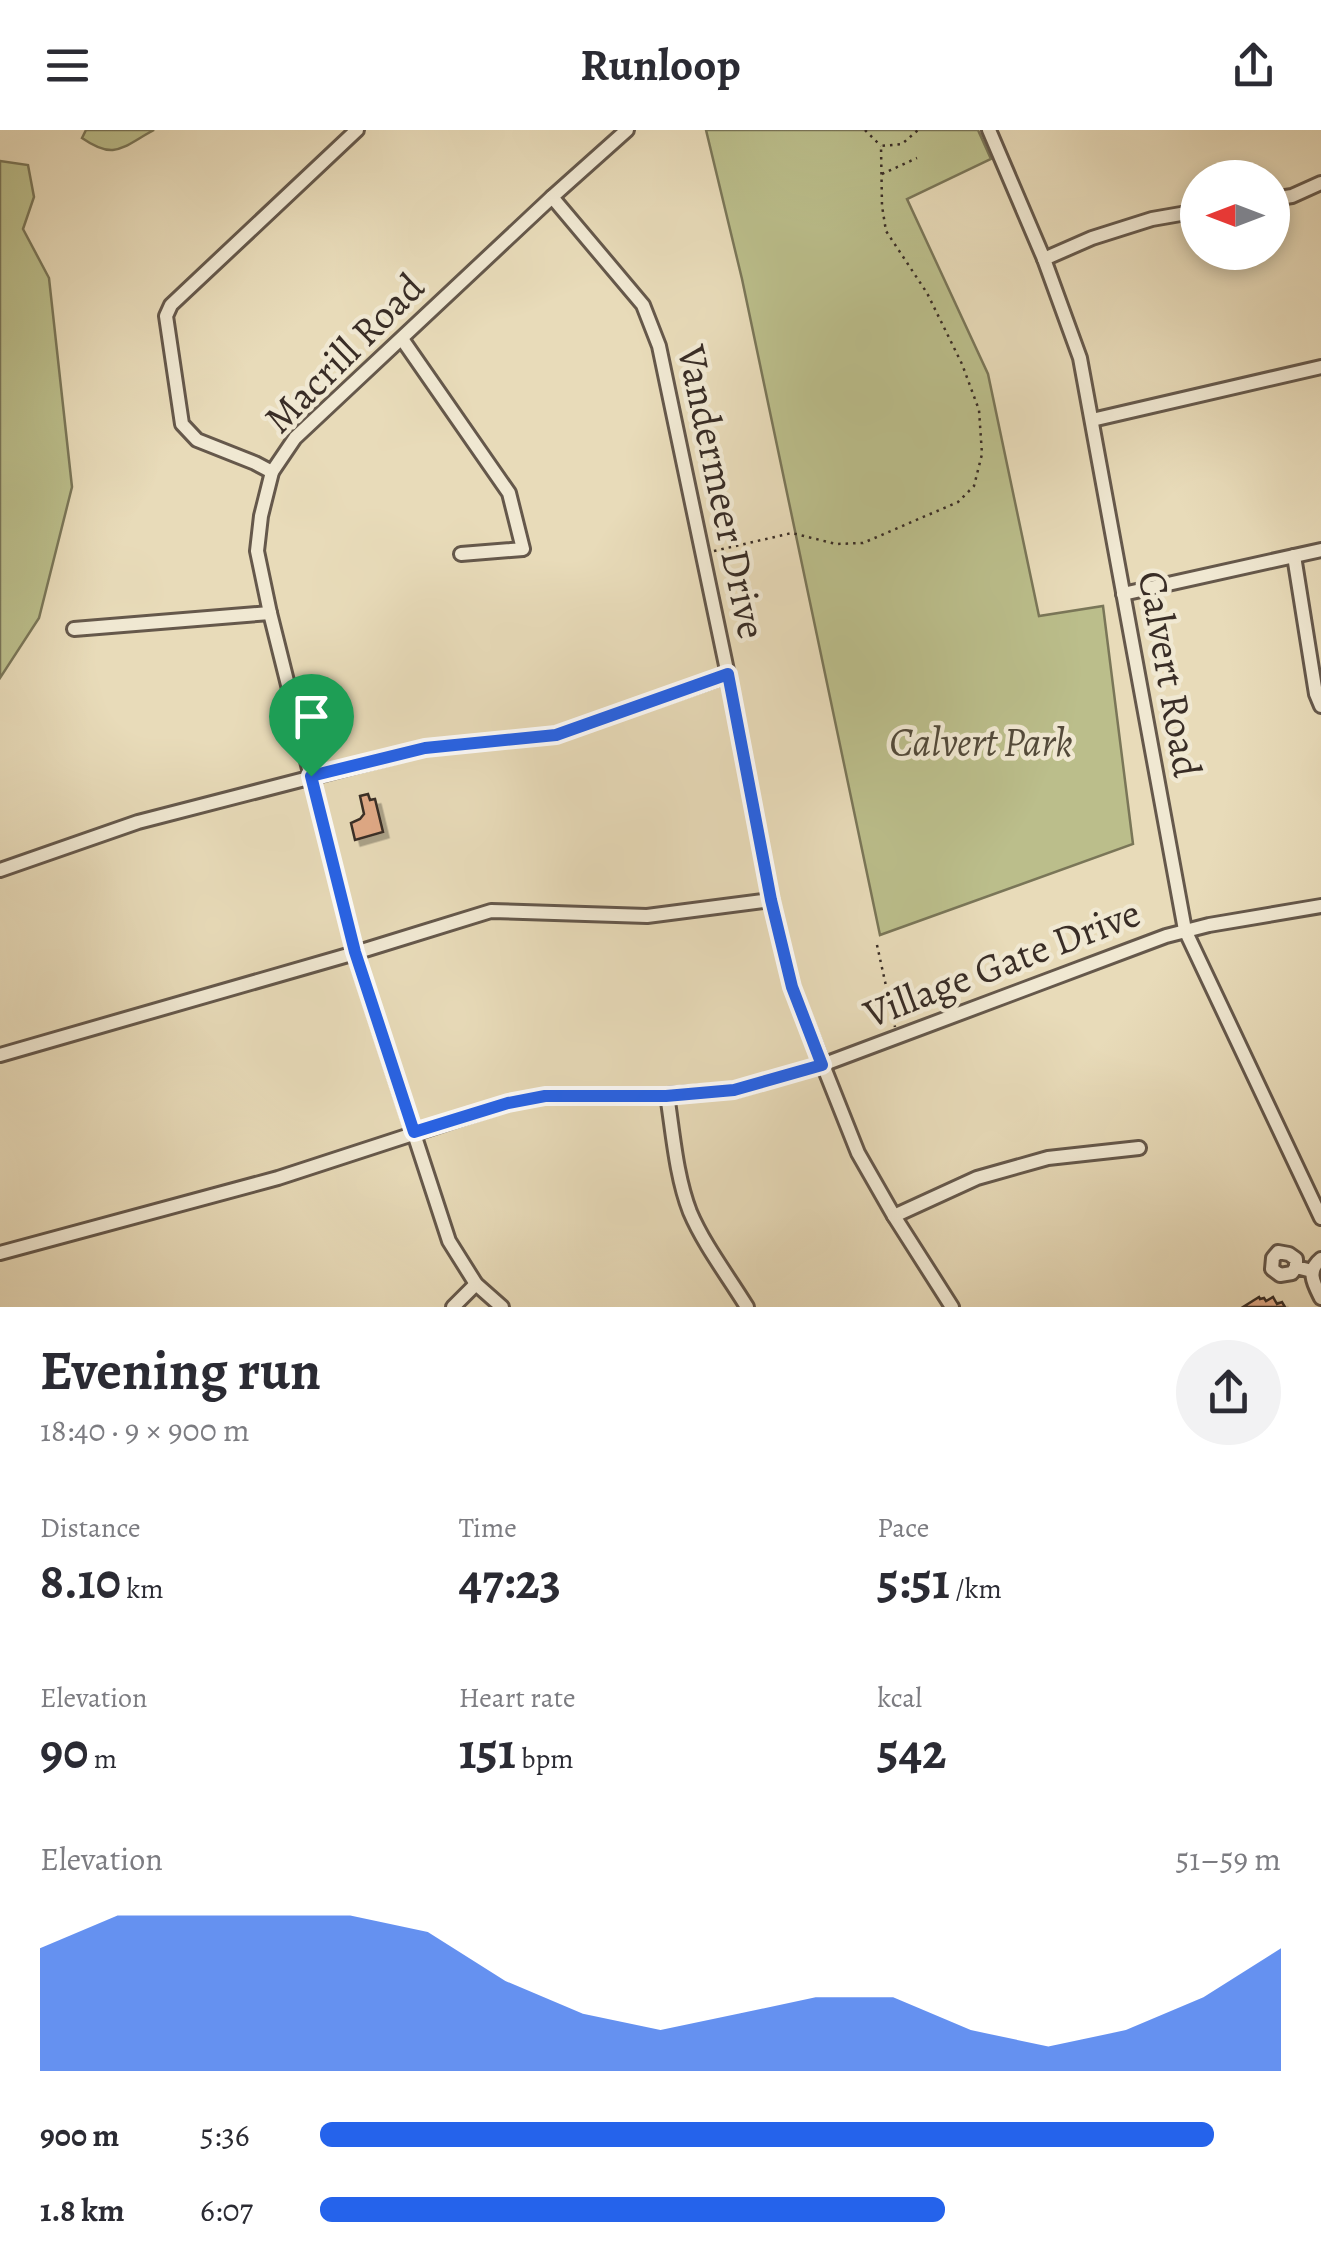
<!DOCTYPE html>
<meta charset="utf-8">
<style>
body{margin:0;font-family:Alegreya,serif;background:#f2f2f3;color:#2b2b33;height:100vh;display:flex;flex-direction:column;font-size:38px;white-space:nowrap}
*{box-sizing:border-box;margin:0}
p{font-size:32px;color:#7c7c81}
.icon{flex:none;width:55px;height:55px;fill:none;stroke:currentColor;stroke-width:2;stroke-linecap:round;stroke-linejoin:round}
.map{position:relative;height:1177px;overflow:hidden}
.sheet{display:flex;flex-direction:column;background:#fff;flex:1}
.sheet>*{flex:none}
.needle{width:65px;rotate:270deg}
.fabs{position:absolute;left:1180px;top:30px;display:grid;gap:20px}
.fabs a{display:grid;place-items:center;width:110px;height:110px;border-radius:50%;background:#fff;box-shadow:0 5px 15px #0003;font-size:50px}
.pin{position:absolute;display:grid;place-items:center;width:85px;height:85px;color:#fff;margin:-102px -42px;border-radius:50% 50% 50% 0;rotate:-45deg;box-shadow:0 0 10px #0007}
.pin .icon{rotate:45deg}
.round{display:grid;place-items:center;flex:none;width:105px;height:105px;border-radius:52px;background:#f2f2f3}
.head{display:flex;align-items:center;justify-content:space-between;height:170px;padding:0 40px}
h1{font-size:55px;font-weight:700;line-height:75px}
.figures{display:grid;grid-template-columns:repeat(3,1fr);gap:15px;height:170px;padding:10px 40px}
.figures div{display:grid;align-content:center}
.figures b{font-size:50px;font-weight:700}
.figures small{font-size:28px;font-weight:400}
.figures p{font-size:28px}
.chart{height:280px;padding:20px 40px}
.chart p{display:flex;justify-content:space-between}
.chart svg{width:100%;height:180px;margin-top:10px;fill:#2563eb;opacity:.7}
ul{padding:0 40px;list-style:none;font-size:32px}
li{display:grid;grid-template-columns:160px 120px 1fr;align-items:center;height:75px}
li i{height:25px;border-radius:12px;background:#2563eb}
header{display:flex;justify-content:space-between;align-items:center;height:130px;padding:0 40px;background:#fff;font-size:45px;font-weight:700}
.map>svg:first-child{display:block}
</style>
<header><svg class="icon" aria-label="menu" viewBox="0 0 24 24"><path d="M4 6h16M4 12h16M4 18h16"/></svg>Runloop<svg class="icon" aria-label="share" viewBox="0 0 24 24"><path d="M12 15V3M7 8l5-5 5 5M5 13v7h14v-7"/></svg></header>
<div class="map">
<svg width="1321" height="1177" viewBox="0 0 1321 1177">
<defs>
<filter id="shadow"><feDropShadow dx="5.5" dy="5.5" stdDeviation="0" flood-color="#0004"/></filter>
</defs>
<rect width="100%" height="100%" fill="#e8dbb9"/>
<filter id="stains"><feTurbulence type="fractalNoise" baseFrequency=".002" numOctaves="4"/><feColorMatrix values="0 0 0 0 .2 0 0 0 0 .09 0 0 0 0 .02 0 0 0 .5 -.17"/></filter>
<radialGradient id="worn" r=".72"><stop offset=".6" stop-color="#630" stop-opacity="0"/><stop offset="1" stop-color="#630" stop-opacity=".3"/></radialGradient>
<g fill="#bbbe8b" stroke="#7a7658" stroke-width="2.5">
<path d="M86,0H154C122,17 115,31 82,8Z"/>
<path d="M706,0H978L991,29L907,69L988,244L1039,486L1103,476L1133,714L880,805L742,149Z"/>
<path d="M0,31L28,35L34,67L23,99L49,148L72,357L39,488L0,548Z"/>
</g>
<g fill="#e2ab88" stroke="#392d26" stroke-width="2.5" filter="url(#shadow)">
<path d="M368,664L370,670L375,669L383,702L355,710L351,693L360,689L364,684L360,666Z"/>
<path d="M1259,1167L1260,1169L1264,1168L1266,1171L1273,1167L1277,1174L1282,1172L1285,1177H1243Z"/>
</g>
<g fill="none" stroke-linecap="round" stroke-linejoin="round">
<g stroke="#65584b" stroke-width="18">
<g id="minor">
<path d="M989,0L1044,129L1080,228L1185,800L1321,1088"/>
<path d="M552,67L643,175L659,216L728,545L771,770L792,857L858,1023L894,1086L952,1177"/>
<path d="M1272,69L1292,66L1321,53"/>
<path d="M1044,129L1092,108L1152,89L1198,81"/>
<path d="M402,209L509,363L523,419L461,424"/>
<path d="M1092,290L1321,237"/>
<path d="M272,342L255,333L197,310L182,294L166,186L171,175L357,0"/>
<path d="M1294,426L1316,564L1321,576"/>
<path d="M1123,464L1321,420"/>
<path d="M74,499L270,483"/>
<path d="M0,740L138,692L425,618L555,605L728,545"/>
<path d="M0,925L355,823L491,781L647,786L771,770"/>
<path d="M667,965C673,1003 676,1046 690,1082C704,1115 728,1146 747,1177"/>
<path d="M894,1086L977,1048L1048,1028L1139,1018"/>
<path d="M0,1123L278,1048L508,973L545,966L667,965L735,960L822,935L1166,806L1209,795L1321,776"/>
<path d="M1321,1129C1306,1141 1314,1154 1321,1168"/>
<path d="M1296,1137V1129L1289,1124L1278,1122L1273,1128L1272,1139L1280,1145L1292,1143L1296,1137L1312,1141"/>
<path d="M453,1177L476,1154"/>
<path d="M502,1177L476,1154L449,1111L355,823L270,483L257,421L261,386L272,342L295,308L552,67L627,0"/>
</g>
</g>
<g stroke="#392d26" stroke-width="2.5" stroke-dasharray="2.5 5" stroke-linecap="butt">
<path d="M865,0L881,16"/>
<path d="M882,44L917,28"/>
<path d="M714,421L792,403L836,414L863,413L958,372L974,356L982,324L979,280L962,234L927,163L886,101L882,76L881,16L902,14L918,0"/>
<path d="M877,815L895,897"/>
</g>
<use href="#minor" stroke="#f0e8d2" stroke-width="12"/>
</g>
<g fill="none" stroke-linecap="round" stroke-linejoin="round">
<g stroke="#fff" stroke-width="20">
<path id="route" d="M728,544L771,770L792,857L822,935L734,960L666,966H545L508,973L414,1002L355,822L311,646L425,618L556,605Z"/>
</g>
<use href="#route" stroke="#2563eb" stroke-width="12"/>
</g>
<g text-anchor="middle" dominant-baseline="central" stroke-width="9" stroke-linejoin="round" paint-order="stroke">
<g font-size="40" fill="#392d26" stroke="#f0e8d2">
<text transform="translate(344 223) rotate(-45)">Macrill Road</text>
<text transform="translate(722 362) rotate(78)">Vandermeer Drive</text>
<text transform="translate(1170 544) rotate(80)">Calvert Road</text>
<text transform="translate(1002 833) rotate(-21)">Village Gate Drive</text>
</g>
<g font-size="40" font-style="italic" fill="#534a3a" stroke="#f0e8d2">
<text x="981" y="612">Calvert Park</text>
</g>
</g>
<rect width="100%" height="100%" filter="url(#stains)"/>
<rect width="100%" height="100%" fill="url(#worn)"/>
</svg>
<div class="fabs">
<a><svg class="needle" viewBox="-14 -14 28 28"><path d="M0-13l5 13h-10z" fill="#e53935"/><path d="M0 13l5-13h-10z" fill="#7c7c81"/></svg></a>
</div>
<div class="pin" style="left:311px;top:646px;background:#1e9e55"><svg class="icon" aria-label="arrive" viewBox="0 0 24 24"><path d="M6 21V4h12l-3 4 3 4H6"/></svg></div>
</div>
<section class="sheet">
<div class="head"><div><h1>Evening run</h1><p>18:40 · 9 × 900 m</p></div><a class="round"><svg class="icon" aria-label="share" viewBox="0 0 24 24"><path d="M12 15V3M7 8l5-5 5 5M5 13v7h14v-7"/></svg></a></div>
<div class="figures">
<div><p>Distance</p><b>8.10<small> km</small></b></div>
<div><p>Time</p><b>47:23</b></div>
<div><p>Pace</p><b>5:51<small> /km</small></b></div>
</div>
<div class="figures">
<div><p>Elevation</p><b>90<small> m</small></b></div>
<div><p>Heart rate</p><b>151<small> bpm</small></b></div>
<div><p>kcal</p><b>542</b></div>
</div>
<div class="chart"><p><span>Elevation</span>51–59 m</p>
<svg viewBox="0 0 160 44" preserveAspectRatio="none"><path d="M0 44V14L10 6L20 6L30 6L40 6L50 10L60 22L70 30L80 34L90 30L100 26L110 26L120 34L130 38L140 34L150 26L160 14V44z"/></svg>
</div>
<ul>
<li><b>900 m</b>5:36<i style="width:93%"></i></li>
<li><b>1.8 km</b>6:07<i style="width:65%"></i></li>
</ul>
</section>
